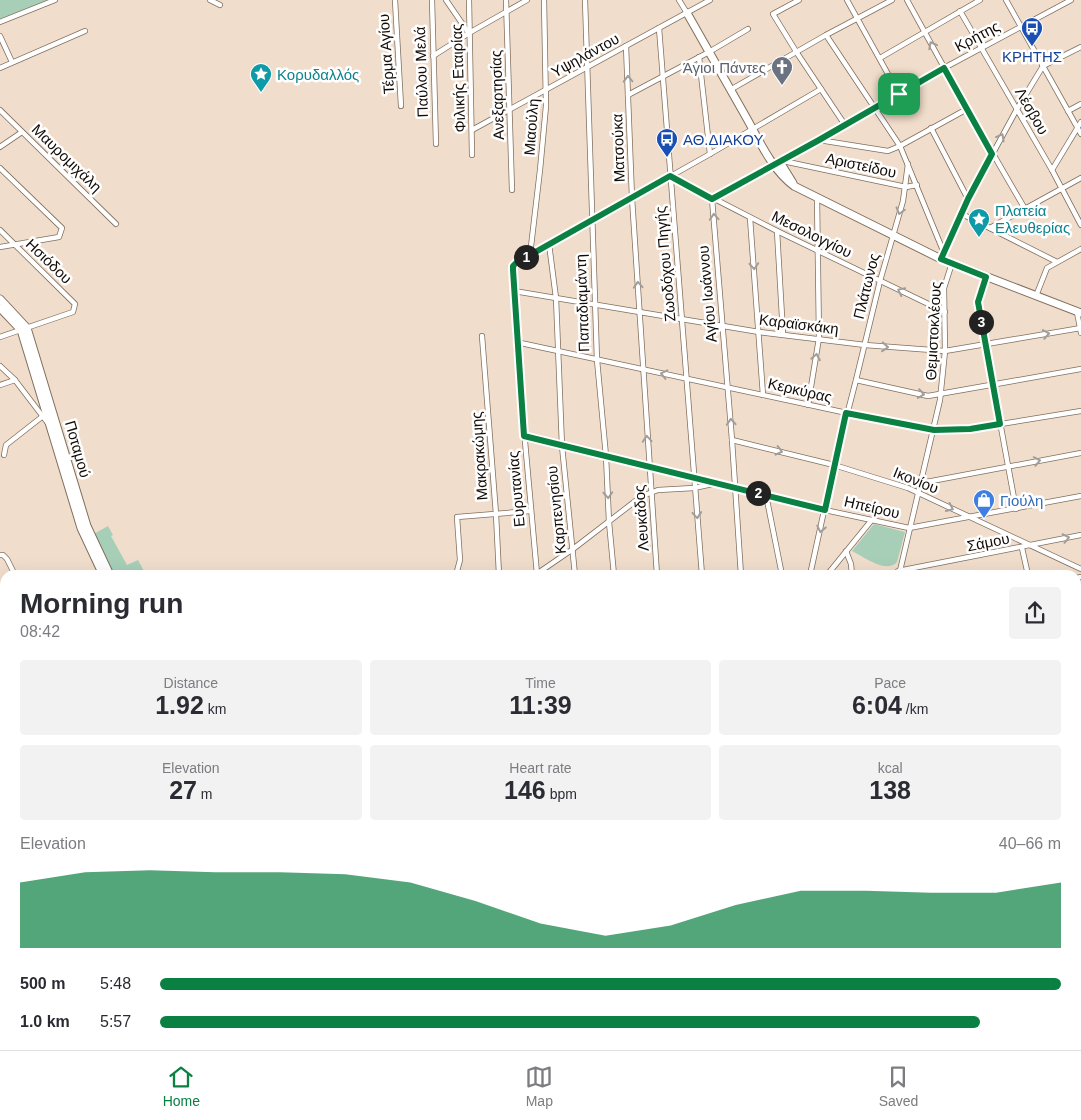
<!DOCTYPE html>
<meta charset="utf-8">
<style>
body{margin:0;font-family:Arial,sans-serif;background:#f2f2f3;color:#2b2b33;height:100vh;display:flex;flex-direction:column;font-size:19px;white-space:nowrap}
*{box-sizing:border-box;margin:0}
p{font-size:16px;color:#7c7c81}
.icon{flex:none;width:28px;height:28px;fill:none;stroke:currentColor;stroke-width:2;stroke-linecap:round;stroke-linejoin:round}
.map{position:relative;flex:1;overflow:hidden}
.panel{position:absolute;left:0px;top:570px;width:1081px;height:480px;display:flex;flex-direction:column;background:#fff;border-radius:15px 15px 0 0;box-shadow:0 5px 20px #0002}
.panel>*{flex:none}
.pin{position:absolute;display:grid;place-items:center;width:42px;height:42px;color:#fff;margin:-21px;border-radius:10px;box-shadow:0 2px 8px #0006}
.km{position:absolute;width:25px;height:25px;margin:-12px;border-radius:50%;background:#222;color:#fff;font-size:14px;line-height:25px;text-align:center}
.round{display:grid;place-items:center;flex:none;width:52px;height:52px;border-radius:5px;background:#f2f2f3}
.overview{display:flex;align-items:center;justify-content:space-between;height:85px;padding:0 20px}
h1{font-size:28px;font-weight:800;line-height:38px}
.metrics{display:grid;grid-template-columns:repeat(3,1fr);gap:8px;height:85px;padding:5px 20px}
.metrics div{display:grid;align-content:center;border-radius:5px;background:#f2f2f3;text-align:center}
.metrics b{font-size:25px;font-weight:800}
.metrics small{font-size:14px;font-weight:400}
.metrics p{font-size:14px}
.chart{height:140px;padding:10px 20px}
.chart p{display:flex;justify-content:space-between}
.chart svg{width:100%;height:90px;margin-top:5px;fill:#0b8043;opacity:.7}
ul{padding:0 20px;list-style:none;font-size:16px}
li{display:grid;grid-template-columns:80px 60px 1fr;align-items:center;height:38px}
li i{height:12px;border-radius:6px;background:#0b8043}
.dock{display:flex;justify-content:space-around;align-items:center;height:70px;border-top:1px solid #e1e1e2;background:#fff;font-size:14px;color:#7c7c81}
.dock a{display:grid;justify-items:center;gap:2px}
.dock .active{color:#0b8043}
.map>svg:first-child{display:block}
</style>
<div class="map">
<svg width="1081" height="1050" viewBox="0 0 1081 1050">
<rect width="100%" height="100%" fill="#f1ddcb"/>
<g fill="#a7cfb8">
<path d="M0,0H48L34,9L0,19Z"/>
<path d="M874,524L905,532L897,562C886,574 864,557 852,551Z"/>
<path d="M108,526L113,535L111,536L127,565L138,560L146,575H112L92,535Z"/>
<path d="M1076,744L1081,748V855L1076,861Z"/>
<path d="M1081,877V902L1076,898V882Z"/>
</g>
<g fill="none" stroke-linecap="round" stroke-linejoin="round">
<g stroke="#806f5e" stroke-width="6">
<g id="street">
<path d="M210,0L220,5"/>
<path d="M395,0L401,106"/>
<path d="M432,0L436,144"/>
<path d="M446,0L468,32"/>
<path d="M469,0L472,155"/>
<path d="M506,0L512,190"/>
<path d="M585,0L597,360L606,456L609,522L614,575"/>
<path d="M679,0L687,13"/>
<path d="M799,0L773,14L797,53L845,125"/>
<path d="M847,0L899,94"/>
<path d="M907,0L967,109L1025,209"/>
<path d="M1006,0L1081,134"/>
<path d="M960,11L1052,170L1081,225"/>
<path d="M0,22L55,0"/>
<path d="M659,28L702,575"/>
<path d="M826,35L900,146L944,253"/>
<path d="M0,36L12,62"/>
<path d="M626,46L632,198L657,575"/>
<path d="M433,56L469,33L527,0"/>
<path d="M699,57L710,154"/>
<path d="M880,58L980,0"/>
<path d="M0,68L85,31"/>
<path d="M730,90L826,35L892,0"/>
<path d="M628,95L709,52L748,29"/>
<path d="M0,110L116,224"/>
<path d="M1068,111L1081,104"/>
<path d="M931,128L968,199"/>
<path d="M472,130L710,0"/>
<path d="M819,140L888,151L900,146L967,109"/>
<path d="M0,147L22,132"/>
<path d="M783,161L906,187L917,185"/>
<path d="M0,168L62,228L59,237L0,247"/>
<path d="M1052,170L1081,122"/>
<path d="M670,176L777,231L945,312"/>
<path d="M712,199L819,140L944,68L1071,0"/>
<path d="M712,199L732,440L741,575"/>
<path d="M962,214L1057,262"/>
<path d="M750,218L763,395"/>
<path d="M990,228L1081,178"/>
<path d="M0,230L75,304L73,312L0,337"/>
<path d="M777,231L783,334"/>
<path d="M549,244L556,298L562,446L575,575"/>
<path d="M530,255L540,170L546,106L544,0"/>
<path d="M941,259L968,199L1017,109L1043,66L1081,47"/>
<path d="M986,277L978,302L1016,509"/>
<path d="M514,291L759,332L865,345L945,351L1081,328"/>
<path d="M1036,296L1047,268L1081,249"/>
<path d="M1077,312L1081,333"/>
<path d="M482,336L496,514L499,575"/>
<path d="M516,342L847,413L934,430L970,429L1081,411"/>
<path d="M0,366L15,380L47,422"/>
<path d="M856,380L928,396L1081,369"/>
<path d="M0,385L15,380"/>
<path d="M808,405L819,338L817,197"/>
<path d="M524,436L825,510L909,528L1081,496"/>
<path d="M732,440L834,465L908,488L1081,569"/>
<path d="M4,455L6,445L43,416"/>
<path d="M921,483L1081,453"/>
<path d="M766,495L782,575"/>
<path d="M1022,548L1028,575"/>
<path d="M846,551L851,564L852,575"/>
<path d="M0,555H3L7,559L15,575"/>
<path d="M898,571L1081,535"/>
<path d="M537,574L516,342L513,266L516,263L710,154L821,89"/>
<path d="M456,575L460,560L457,517L530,511"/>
<path d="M535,575L573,549L642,496L658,490L694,488L717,483"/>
<path d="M810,575L834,465L856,380L880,281L903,201L908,164"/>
<path d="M827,575L871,521"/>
<path d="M899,575L940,400L945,351L944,288L952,263"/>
<path d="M1076,578L1081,577"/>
<path d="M1076,621L1081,620"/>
<path d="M0,657L5,670"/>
<path d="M1076,663L1081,662"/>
<path d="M1076,703H1081"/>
<path d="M1076,737L1081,740"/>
<path d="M0,822H5"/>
<path d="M0,836L5,903"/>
<path d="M1076,865L1081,859"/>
<path d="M0,940L5,997"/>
<path d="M103,1045V1050"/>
<path d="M194,1045L195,1050"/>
<path d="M297,1045V1050"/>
<path d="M469,1045L470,1050"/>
<path d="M560,1045L561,1050"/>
<path d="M613,1045L614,1050"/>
<path d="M652,1045V1050"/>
<path d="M695,1045V1050"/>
<path d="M736,1045V1050"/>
<path d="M773,1045L774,1050"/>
<path d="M1064,1045L1070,1050"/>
<path d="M222,1050L286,1045"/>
<path d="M802,1050L806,1045"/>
</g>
</g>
<g stroke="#806f5e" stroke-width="9">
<g id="secondary">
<path d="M687,13C707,48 726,82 746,117C759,140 772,170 794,186L941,259L1081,313"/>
<path d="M780,162L793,183"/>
<path d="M0,299L27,328L87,526L110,575"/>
<path d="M0,308L21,330L81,528L103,575"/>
<path d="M0,1023H5"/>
<path d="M11,1045V1050"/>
<path d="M376,1045L377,1050"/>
<path d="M437,1045L438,1050"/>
<path d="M446,1045L449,1050"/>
<path d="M493,1050L514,1045"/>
</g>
</g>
<use href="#street" stroke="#fff" stroke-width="4.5"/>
<use href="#secondary" stroke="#fff" stroke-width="7"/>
</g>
<defs><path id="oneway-chevron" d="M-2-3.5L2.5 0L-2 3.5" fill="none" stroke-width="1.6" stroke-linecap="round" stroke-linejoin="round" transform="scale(1.25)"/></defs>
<g stroke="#a09d9b">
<use href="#oneway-chevron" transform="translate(932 45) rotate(-118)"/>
<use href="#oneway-chevron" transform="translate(628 79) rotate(-92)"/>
<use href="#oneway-chevron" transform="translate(1001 137) rotate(-61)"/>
<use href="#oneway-chevron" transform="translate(900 211) rotate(106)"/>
<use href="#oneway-chevron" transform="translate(714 217) rotate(-94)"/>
<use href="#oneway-chevron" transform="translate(754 266) rotate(86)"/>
<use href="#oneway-chevron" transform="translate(638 285) rotate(-94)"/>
<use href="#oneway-chevron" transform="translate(901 291) rotate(-154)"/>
<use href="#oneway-chevron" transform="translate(1046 334) rotate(-10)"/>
<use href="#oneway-chevron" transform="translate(885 347) rotate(5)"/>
<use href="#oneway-chevron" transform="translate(816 357) rotate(-80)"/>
<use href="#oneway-chevron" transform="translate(664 374) rotate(-167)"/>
<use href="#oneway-chevron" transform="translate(921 394) rotate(8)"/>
<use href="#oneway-chevron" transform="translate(731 422) rotate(-94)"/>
<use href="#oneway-chevron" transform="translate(647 439) rotate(-94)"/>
<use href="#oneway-chevron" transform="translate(779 451) rotate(14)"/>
<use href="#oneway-chevron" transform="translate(1037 461) rotate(-11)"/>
<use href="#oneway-chevron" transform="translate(608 495) rotate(87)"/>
<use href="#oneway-chevron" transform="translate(950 508) rotate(25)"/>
<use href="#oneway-chevron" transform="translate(697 515) rotate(85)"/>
<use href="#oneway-chevron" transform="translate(821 529) rotate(102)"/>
<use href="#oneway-chevron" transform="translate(1066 538) rotate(-12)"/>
</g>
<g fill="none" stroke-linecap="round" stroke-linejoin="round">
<g stroke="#fff" stroke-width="10">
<path id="route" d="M944,68L992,154L968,199L941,259L986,277L978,302L1000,424L970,429L934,430L846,413L825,510L524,436L513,270V266L516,263L670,176L712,199L819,140Z"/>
</g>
<use href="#route" stroke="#0b8043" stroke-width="6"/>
</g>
<defs>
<g id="bus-pin" transform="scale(1.125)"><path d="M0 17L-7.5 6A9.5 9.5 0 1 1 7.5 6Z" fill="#1a4fb4" stroke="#fff"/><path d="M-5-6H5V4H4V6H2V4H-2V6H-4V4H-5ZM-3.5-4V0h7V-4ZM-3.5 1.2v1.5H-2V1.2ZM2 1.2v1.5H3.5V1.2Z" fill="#fff"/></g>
<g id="church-pin" transform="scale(1.125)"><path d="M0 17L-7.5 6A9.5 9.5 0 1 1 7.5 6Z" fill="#6b7280" stroke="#fff"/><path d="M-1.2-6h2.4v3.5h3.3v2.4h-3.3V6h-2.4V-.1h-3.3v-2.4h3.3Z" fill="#fff"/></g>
<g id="sight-pin" transform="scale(1.125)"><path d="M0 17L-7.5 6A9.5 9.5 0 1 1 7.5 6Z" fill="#0f9aa8" stroke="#fff"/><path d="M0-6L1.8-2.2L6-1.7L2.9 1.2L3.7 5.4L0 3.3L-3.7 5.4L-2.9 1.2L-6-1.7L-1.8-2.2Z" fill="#fff"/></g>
<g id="shop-pin" transform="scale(1.125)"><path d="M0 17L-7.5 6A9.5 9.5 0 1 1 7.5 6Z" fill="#3f7fe0" stroke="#fff"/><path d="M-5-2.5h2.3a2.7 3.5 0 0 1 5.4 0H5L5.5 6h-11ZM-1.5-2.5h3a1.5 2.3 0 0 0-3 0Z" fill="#fff"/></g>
</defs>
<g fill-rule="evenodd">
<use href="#bus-pin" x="1032" y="28"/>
<use href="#church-pin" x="782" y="67"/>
<use href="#sight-pin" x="261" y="74"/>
<use href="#bus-pin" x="667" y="139"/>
<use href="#sight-pin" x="979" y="219"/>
<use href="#shop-pin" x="984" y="500"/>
</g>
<g text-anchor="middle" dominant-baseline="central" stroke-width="5" stroke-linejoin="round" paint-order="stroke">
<g font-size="15" fill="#120b06" stroke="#fff">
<text transform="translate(977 36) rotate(-28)">Κρήτης</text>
<text transform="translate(386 54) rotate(-94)">Τέρμα Αγίου</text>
<text transform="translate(585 55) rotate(-29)">Υψηλάντου</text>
<text transform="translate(421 72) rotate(-92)">Παύλου Μελά</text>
<text transform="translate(458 78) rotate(-92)">Φιλικής Εταιρίας</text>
<text transform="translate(497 95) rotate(-92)">Ανεξαρτησίας</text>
<text transform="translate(1032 111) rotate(60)">Λέσβου</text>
<text transform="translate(531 127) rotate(-86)">Μιαούλη</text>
<text transform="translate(618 148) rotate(-92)">Ματσούκα</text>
<text transform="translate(67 158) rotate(44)">Μαυρομιχάλη</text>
<text transform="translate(861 165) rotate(12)">Αριστείδου</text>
<text transform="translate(812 234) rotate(26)">Μεσολογγίου</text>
<text transform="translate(49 261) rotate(44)">Ησιόδου</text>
<text transform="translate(665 264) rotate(-95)">Ζωοδόχου Πηγής</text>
<text transform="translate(866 286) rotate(-76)">Πλάτωνος</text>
<text transform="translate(707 294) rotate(-95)">Αγίου Ιωάννου</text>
<text transform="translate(582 303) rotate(-92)">Παπαδιαμάντη</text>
<text transform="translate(799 324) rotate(7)">Καραϊσκάκη</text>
<text transform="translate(933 331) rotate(-87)">Θεμιστοκλέους</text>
<text transform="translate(800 390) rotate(13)">Κερκύρας</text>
<text transform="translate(78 449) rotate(74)">Ποταμού</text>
<text transform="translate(479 456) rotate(-94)">Μακρακώμης</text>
<text transform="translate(916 480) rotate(22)">Ικονίου</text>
<text transform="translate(516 489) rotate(-95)">Ευρυτανίας</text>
<text transform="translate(872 507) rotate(13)">Ηπείρου</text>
<text transform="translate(556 510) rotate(-96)">Καρπενησίου</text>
<text transform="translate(641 518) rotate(-94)">Λeυκάδος</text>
<text transform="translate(988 542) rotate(-11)">Σάμου</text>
</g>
<g font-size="15" fill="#164399" stroke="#fff">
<text x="1032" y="56">ΚΡΗΤΗΣ</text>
<text x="683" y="139" text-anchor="start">ΑΘ.ΔΙΑΚΟΥ</text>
</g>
<g font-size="15" fill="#5b616d" stroke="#fff" text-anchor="end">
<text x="766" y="67">Άγιοι Πάντες</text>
</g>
<g font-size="15" fill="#0d838f" stroke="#fff" text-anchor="start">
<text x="277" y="74">Κορυδαλλός</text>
<text x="995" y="210">Πλατεία<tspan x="995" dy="17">Ελευθερίας</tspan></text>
</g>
<g font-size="15" fill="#366cbe" stroke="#fff" text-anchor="start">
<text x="1000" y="500">Γιούλη</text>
</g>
</g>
</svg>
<div class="pin" style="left:899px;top:94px;background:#1e9e55"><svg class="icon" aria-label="arrive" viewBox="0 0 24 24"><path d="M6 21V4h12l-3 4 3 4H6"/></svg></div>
<b class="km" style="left:526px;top:257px">1</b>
<b class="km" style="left:758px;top:493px">2</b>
<b class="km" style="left:981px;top:322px">3</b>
<section class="panel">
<div class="overview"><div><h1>Morning run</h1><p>08:42</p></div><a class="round"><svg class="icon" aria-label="share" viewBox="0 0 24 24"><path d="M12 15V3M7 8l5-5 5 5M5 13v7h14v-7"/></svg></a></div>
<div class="metrics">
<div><p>Distance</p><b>1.92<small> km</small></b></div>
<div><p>Time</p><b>11:39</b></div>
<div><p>Pace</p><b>6:04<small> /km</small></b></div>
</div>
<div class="metrics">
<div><p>Elevation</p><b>27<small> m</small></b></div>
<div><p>Heart rate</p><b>146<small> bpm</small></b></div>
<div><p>kcal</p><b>138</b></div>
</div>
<div class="chart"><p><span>Elevation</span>40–66 m</p>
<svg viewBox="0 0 160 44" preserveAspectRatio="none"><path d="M0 44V12L10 7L20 6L30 7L40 7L50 8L60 12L70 21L80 32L90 38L100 33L110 23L120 16L130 16L140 17L150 17L160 12V44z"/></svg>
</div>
<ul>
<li><b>500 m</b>5:48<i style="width:100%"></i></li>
<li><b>1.0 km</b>5:57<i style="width:91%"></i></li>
</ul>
</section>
</div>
<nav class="dock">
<a class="active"><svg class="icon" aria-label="home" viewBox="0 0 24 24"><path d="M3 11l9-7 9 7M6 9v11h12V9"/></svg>Home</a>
<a><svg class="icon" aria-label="map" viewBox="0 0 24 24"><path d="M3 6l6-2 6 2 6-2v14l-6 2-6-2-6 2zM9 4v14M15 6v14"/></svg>Map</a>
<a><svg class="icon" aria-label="saved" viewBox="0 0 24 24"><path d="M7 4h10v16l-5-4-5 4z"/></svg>Saved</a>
</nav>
